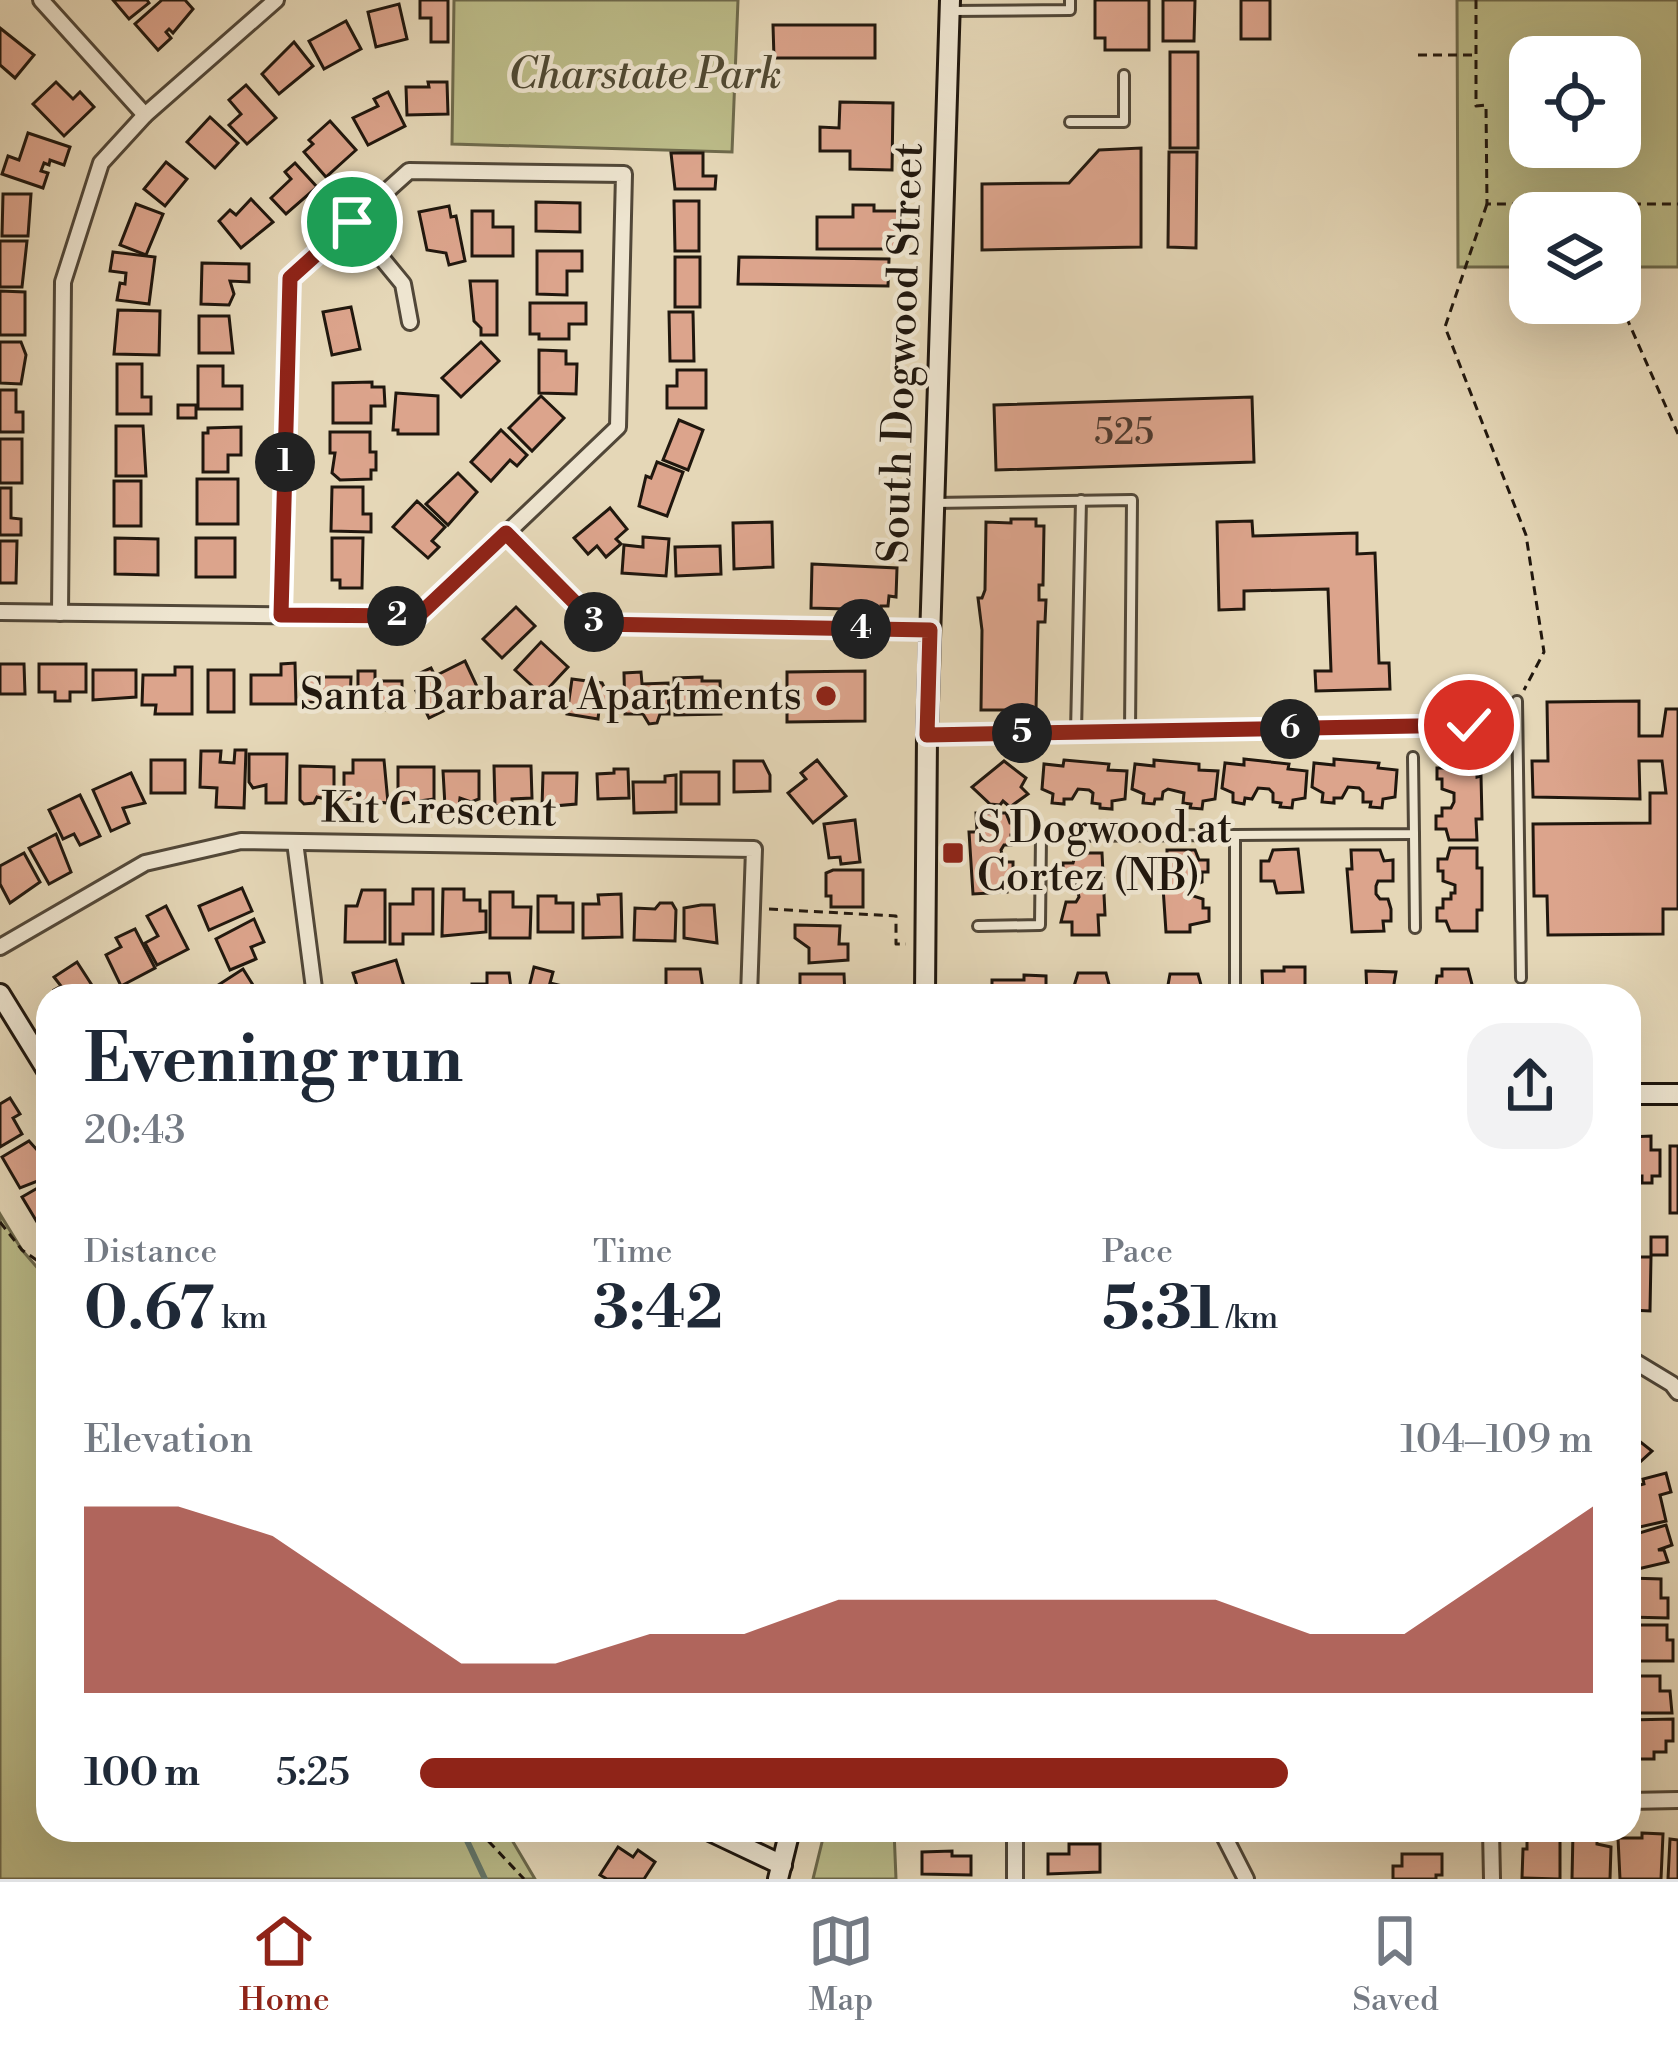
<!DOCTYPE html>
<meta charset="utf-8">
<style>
body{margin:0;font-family:"Libre Bodoni",serif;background:#f2f2f3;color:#1f2937;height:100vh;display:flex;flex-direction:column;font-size:45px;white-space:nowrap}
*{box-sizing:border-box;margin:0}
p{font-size:39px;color:#747a83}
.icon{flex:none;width:66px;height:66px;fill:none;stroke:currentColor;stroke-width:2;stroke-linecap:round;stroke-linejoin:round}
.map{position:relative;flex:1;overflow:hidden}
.side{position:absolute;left:36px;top:984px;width:1605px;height:858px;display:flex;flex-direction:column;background:#fff;border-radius:36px;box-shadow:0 12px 48px #0002}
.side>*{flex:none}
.fabs{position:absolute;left:1509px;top:36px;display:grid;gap:24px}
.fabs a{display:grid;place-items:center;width:132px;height:132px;border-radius:24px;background:#fff;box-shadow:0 12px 48px #0002;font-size:60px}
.pin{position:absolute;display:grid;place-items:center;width:102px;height:102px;color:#fff;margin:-51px;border:6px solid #fff;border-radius:50%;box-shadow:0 3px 12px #0007}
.km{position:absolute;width:60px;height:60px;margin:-30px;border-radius:50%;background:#222;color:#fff;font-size:33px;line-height:60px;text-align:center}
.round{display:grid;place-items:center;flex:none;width:126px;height:126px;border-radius:36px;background:#f2f2f3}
.summary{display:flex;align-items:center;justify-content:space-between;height:204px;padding:0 48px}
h1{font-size:66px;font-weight:700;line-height:90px}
.metrics{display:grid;grid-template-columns:repeat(3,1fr);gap:18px;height:204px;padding:12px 48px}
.metrics div{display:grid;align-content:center}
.metrics b{font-size:60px;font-weight:700}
.metrics small{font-size:33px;font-weight:400}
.metrics p{font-size:33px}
.chart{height:336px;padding:24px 48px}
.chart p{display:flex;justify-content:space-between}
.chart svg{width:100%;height:216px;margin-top:12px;fill:#8f2418;opacity:.7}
ul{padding:0 48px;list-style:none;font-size:39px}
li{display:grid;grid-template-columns:192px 144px 1fr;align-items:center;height:90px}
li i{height:30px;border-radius:15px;background:#8f2418}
.tab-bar{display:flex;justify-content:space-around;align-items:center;height:168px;border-top:3px solid #e0e1e3;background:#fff;font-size:33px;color:#747a83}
.tab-bar a{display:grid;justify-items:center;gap:6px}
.tab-bar .active{color:#8f2418}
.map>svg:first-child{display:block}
</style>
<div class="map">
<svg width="1678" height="1879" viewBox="0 0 1678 1879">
<rect width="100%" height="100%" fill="#e5d7b7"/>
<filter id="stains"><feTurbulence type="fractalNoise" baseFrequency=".00167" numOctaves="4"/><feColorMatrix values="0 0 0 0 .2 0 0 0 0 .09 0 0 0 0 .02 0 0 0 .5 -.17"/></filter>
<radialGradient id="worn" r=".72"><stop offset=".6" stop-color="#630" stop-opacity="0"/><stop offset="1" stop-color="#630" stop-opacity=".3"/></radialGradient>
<g fill="#bcbc89" stroke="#6e6a4c" stroke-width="3" fill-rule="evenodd">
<path d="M454,0H738L732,152L452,144Z"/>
<path d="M1457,0H1678V267H1620V213H1530V267H1458ZM1530,57H1620V147H1530Z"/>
<path d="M0,1214L22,1250L48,1280V1830H506L535,1879H0Z"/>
<path d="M825,1830H894L896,1879H813Z"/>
</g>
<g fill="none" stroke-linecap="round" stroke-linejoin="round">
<path stroke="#67796c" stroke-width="6" d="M462,1830L485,1879"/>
</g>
<g fill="#dca48c" stroke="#20170e" stroke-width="3">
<path d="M113,0H147L149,3L129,19Z"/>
<path d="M162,0H185L193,9L173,33L169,29L166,32L171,38L158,50L135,24Z"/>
<path d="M420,0H448V42H431V18H420Z"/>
<path d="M1095,0H1149V50H1105V38H1095Z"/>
<path d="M1163,0H1195L1194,41H1163Z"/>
<rect x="1241" y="0" width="29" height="39"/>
<path d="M399,4L407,39L376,47L368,12Z"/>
<path d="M346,21L361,49L324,69L309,41Z"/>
<path d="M773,25H875V58H774Z"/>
<path d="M0,28L34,55L15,78L0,65Z"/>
<path d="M294,42L313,66L279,94L262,74Z"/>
<rect x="1170" y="52" width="28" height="96"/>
<path d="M56,82L73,99L80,92L94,107L64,136L33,104Z"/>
<path d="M428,82H447L448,114L407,115L406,87H429Z"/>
<path d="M246,85L276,118L247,144L229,125L241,114L229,100Z"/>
<path d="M388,92L405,126L368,145L353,118L378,106L374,99Z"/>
<path d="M840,102L893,103L892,170L850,169V151H820V127L839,128Z"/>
<path d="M210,117L238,143L215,168L187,142Z"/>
<path d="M330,121L356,150L326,177L304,152L313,144L309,140Z"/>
<path d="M28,133L70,147L64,165L50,160L49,165L44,163L41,171L48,173L43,188L2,174L8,156L19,160Z"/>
<path d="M1141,148V247L982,250V184L1069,183L1099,150Z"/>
<path d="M1169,152H1197L1196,248L1168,247Z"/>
<path d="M671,153H703V176H716L715,189H675Z"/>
<path d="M166,162L187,179L165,206L144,189Z"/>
<path d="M295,163L317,187L286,214L271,198L291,179L285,172Z"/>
<path d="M3,194H31L28,236H2Z"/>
<path d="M251,199L273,222L241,248L219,221L230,210L236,215Z"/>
<path d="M674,201H699V251H675Z"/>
<path d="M536,202L580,203V232L536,231Z"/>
<path d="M136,204L163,214L146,255L120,245Z"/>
<path d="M853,205H874V211H904V249H817V217H853Z"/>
<path d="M449,206L451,217L456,216L465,261L449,265L446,253L427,250L419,212Z"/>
<path d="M472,211H493V227H513V256H472Z"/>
<path d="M0,241H27L22,287H0Z"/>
<path d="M537,251H582V271H567V295L537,294Z"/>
<path d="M113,252L155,257L149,304L117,300L120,283L125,284L126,273L110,271Z"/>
<rect x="675" y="257" width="25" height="50"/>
<path d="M739,257L889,259L888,286L738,284Z"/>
<path d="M202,263L249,264V282L230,281L234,294L229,305L201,304Z"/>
<path d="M470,281H497V335H481V328L474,321Z"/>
<path d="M0,291L25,292V335H0Z"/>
<path d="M530,303H586V324H569V339H539V334H530Z"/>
<path d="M351,307L360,349L332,355L323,312Z"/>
<path d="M118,310L160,311L159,355L114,354Z"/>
<path d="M669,312H693L694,361H670Z"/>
<path d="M199,316H229L233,353H199Z"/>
<path d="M0,342H21L26,355L21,384L0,383Z"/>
<path d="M481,342L499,361L461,397L442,378Z"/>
<path d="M539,350L566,351V364H577L576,394L539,393Z"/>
<path d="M117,364H142V397H151V414H117Z"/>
<path d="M198,366H223V386H242V409H198Z"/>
<path d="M677,370H706V408H667V386H677Z"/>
<path d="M372,382V387H384L385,406H371V423H333V383Z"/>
<path d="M0,390H16V412H23V432H0Z"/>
<path d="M396,393L438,396V434H398V430H393Z"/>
<path d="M541,396L564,418L532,451L509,428Z"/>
<path d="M1252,397L1254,462L996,470L994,405Z"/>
<rect x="178" y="405" width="18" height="13"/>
<path d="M679,420L703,430L688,470L663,460Z"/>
<path d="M116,426H143L146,476H116Z"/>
<path d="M241,427V455H228V472H203V433H208V428Z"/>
<path d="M501,430L527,455L517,466L510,460L491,481L471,462Z"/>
<path d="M330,432H370V452H376V470H371V479L340,480L332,473L335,453H330Z"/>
<rect x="0" y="439" width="22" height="44"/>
<path d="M657,462L683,472L667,516L639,506L646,476L651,478Z"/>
<path d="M458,473L477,492L448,525L426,504Z"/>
<rect x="197" y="479" width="41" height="45"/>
<rect x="114" y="481" width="27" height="45"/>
<path d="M332,487H363V514H371V532L331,531Z"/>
<path d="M0,488H11V518L21,519V535H0Z"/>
<path d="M417,501L445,527L432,541L439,547L428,558L393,527Z"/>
<path d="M610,508L627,529L616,539L621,544L606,557L597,546L588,554L574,538Z"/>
<path d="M1011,519H1036V526H1044L1043,585H1039V600H1046L1045,622H1038L1036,710H981L982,630L978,598H982L985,590L986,522L1011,523Z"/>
<path d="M1252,521L1253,536L1357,533V554L1375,553L1379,663H1389L1390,689L1316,691L1315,671H1331L1328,589L1244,591V609L1219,610L1217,522Z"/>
<path d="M772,522L773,567L734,569L733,523Z"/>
<path d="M643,537L669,539L666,576L622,573L624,545L643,547Z"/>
<path d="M115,538L158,539V575L115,574Z"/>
<rect x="196" y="538" width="39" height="39"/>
<path d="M332,538H363L362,588H340V580H332Z"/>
<path d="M0,541H17L16,583H0Z"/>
<path d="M720,546L721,574L676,576L675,547Z"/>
<path d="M812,564L897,568L896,597L889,596L888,606H881V610L811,608Z"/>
<path d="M516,607L535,626L502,658L483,639Z"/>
<path d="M541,642L568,667L542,695L515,670Z"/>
<path d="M465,661L480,693L429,718L416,691L423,688L416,675L431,668L435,676Z"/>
<path d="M295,663L296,704H251V675H281V664Z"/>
<path d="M0,664H24L25,694H0Z"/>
<path d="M39,664H86V692H70V701H55V692H39Z"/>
<path d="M175,667H192V714H155L156,705H142L143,675H175Z"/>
<path d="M93,670H136V697L93,700Z"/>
<rect x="208" y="670" width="26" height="42"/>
<path d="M358,671H375V681H402V710H358Z"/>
<path d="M865,671V721L787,722V672Z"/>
<path d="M641,672L642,684L668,683L669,714H660L657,723L649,724L643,714H625L624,673Z"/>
<path d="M306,677H351L350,703L306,702Z"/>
<path d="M702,677V681H720L721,714L675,715L674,678Z"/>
<path d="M572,679L602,683L606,691L620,693L617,713L599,710L598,719L567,714Z"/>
<path d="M1639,701V736H1662L1666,709H1678V909H1663V934L1548,935L1547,896H1534L1533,824L1650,823V793H1666L1662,761H1639L1640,799L1533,797L1532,761H1548L1547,702Z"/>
<path d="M235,750H246L244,808L216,807L217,788L200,787L201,751H221L220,762L234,763Z"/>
<path d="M249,754H287L286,803H266V785L253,788L249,782Z"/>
<path d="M1449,757H1476L1477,777L1481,776L1482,819H1476L1477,840H1449L1446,829H1436V816H1442V808H1451L1454,802V793L1442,789V779H1437V768H1447Z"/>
<path d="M1244,759L1289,764L1288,769L1307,771L1305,798L1293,800L1292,808L1280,807L1281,803L1273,802V793L1269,789L1258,788L1252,799L1245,798L1244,804L1233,802V793L1222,788L1225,763L1244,765Z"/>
<path d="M1334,759L1379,763L1378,768L1397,770L1395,797L1383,799L1382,808L1370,807L1371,802H1363V792L1359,788L1348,787L1342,798H1334V803L1322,802L1323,793L1312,787L1314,763L1334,765Z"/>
<rect x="151" y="760" width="34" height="33"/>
<path d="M353,760H384L388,803L344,799V773H353Z"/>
<path d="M817,760L846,796L813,823L788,793L806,779L801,773Z"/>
<path d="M1064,760L1109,764L1108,770L1127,771L1125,799L1112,801V809L1100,808V804L1092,803L1093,793L1089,790L1078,789L1072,799H1064V804L1052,803L1053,794L1042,789L1044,764L1063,766Z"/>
<path d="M1154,760L1199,764V770L1218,771L1215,799L1203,801L1202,809L1190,808L1191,804L1183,803L1184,793L1168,789L1163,792L1162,799H1155L1154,804L1143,803L1144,794L1132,789L1135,764L1154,766Z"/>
<path d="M734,761H763L770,775V791L734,792Z"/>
<path d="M1004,761L1026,778L1021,787L1028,794L1010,807L1003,801L1000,805L990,804L972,787Z"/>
<path d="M300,766L334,767V801L317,797L314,803L304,804L300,800Z"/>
<path d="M494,766H531L532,798L512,799V806H495Z"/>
<path d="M398,767H434V799L398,804Z"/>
<path d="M614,769H628L629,798L598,799L597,774L614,773Z"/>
<path d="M443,771H479V799L471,802L460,798L459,806H445Z"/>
<rect x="681" y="772" width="38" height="32"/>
<path d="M131,773L145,803L123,808L129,823L111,831L93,790Z"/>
<path d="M543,773H577L576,804L542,807Z"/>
<path d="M676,775V812L634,813L633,782H665V776Z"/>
<path d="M80,795L100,836L80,845L74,834L63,839L49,810Z"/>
<path d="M976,813H1006L1010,823H1019V835H1011V845H1004L1001,850L1004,862H1013V872H1017V884H1007V892L973,894L969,832H977Z"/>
<path d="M855,820L860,862L841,864L840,857L829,858L824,824Z"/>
<path d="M56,834L71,872L49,884L29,848Z"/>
<path d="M1450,848H1477V868H1482V910H1477V931H1450L1446,921H1437V908H1443V899H1451V893H1455V885L1443,881V871H1438V859H1447Z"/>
<path d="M1298,849L1303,892L1277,893L1274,881H1261V861H1269L1273,850Z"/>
<path d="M1167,850H1195L1199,860H1208V872H1202V882L1190,887V895L1203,899V908H1209V921L1190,925V932H1166L1162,872H1167Z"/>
<path d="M1351,850H1380L1384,861L1393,860V881H1378L1376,886V894L1380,899H1388L1391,909V921H1383L1384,931L1352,932L1347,869H1352Z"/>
<path d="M24,853L40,882L10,903L0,884V866Z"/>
<path d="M1076,853H1102L1105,915H1098L1099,935H1072V922H1061L1066,902H1076L1079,897L1076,883H1067V876H1063V863H1073Z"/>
<path d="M833,870H863V907H831V896H826V873Z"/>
<path d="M242,888L252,911L209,930L199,906Z"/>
<path d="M413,889H433V934H403V944H390V904H413Z"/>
<path d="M443,889H464V900H480V911H486V932L442,936Z"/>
<path d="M362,890H385V942H345L346,906H357Z"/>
<path d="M490,892H513V907H531L530,938H490Z"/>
<path d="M621,894L622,937L583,938V904H599L598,895Z"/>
<path d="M538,896H556V903H573V932H538Z"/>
<path d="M660,903H672L676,910L675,941L634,940L635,908L655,909Z"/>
<path d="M701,905H714L717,943L684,938V908Z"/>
<path d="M166,906L188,949L157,965L145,943L158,936L147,916Z"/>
<path d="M254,919L264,942L251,947L256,959L230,970L216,939Z"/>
<path d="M795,925L840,926L839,944H848V960L809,963V948L795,938Z"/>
<path d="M135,929L155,968L121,986L106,955L121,947L116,938Z"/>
<path d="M396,960L407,996H374L373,991L360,995L353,973Z"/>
<path d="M77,962L97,993L58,996L54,990L61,986L54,977Z"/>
<path d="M534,967L553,972L550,983L567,987L565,996H527Z"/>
<path d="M1284,967H1305V989L1332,988V996H1263L1262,971H1284Z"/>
<path d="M243,969L253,985L248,988L251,994L257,991L260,996H212L209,991Z"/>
<path d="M666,969H700L704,996L666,995Z"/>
<path d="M1442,969H1468L1475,996H1435L1437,976H1442Z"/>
<path d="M1366,971L1396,972L1392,996H1356L1367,995Z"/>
<path d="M487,973H509L512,996H472V984H487Z"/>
<path d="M1078,973H1106L1112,996H1071Z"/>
<path d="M800,974H844L845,996H800Z"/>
<path d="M1170,974H1198L1204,996H1166Z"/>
<path d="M1024,975L1046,976V994L957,996L992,993V980H1024Z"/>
<path d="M10,1098L20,1114L13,1118L22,1134L0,1147V1104Z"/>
<path d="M1651,1136V1150H1660V1176H1652V1183H1642V1176H1629V1137Z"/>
<path d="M29,1141L48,1162V1177L20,1188L2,1157Z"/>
<rect x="1670" y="1146" width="8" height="67"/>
<path d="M48,1182V1229L43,1232L22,1197Z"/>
<rect x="1651" y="1237" width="16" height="18"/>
<path d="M1629,1247H1634V1257H1651L1650,1311L1630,1310Z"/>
<path d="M1629,1433L1652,1451L1629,1472Z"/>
<path d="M1666,1473L1671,1492L1660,1495L1666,1521L1631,1529L1629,1488L1644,1484L1643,1479Z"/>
<path d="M1666,1525L1672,1545L1658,1550H1664L1668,1562L1629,1571V1536Z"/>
<path d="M1629,1578L1661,1579V1598H1668V1618L1629,1617Z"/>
<path d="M1634,1625H1667V1640H1673V1661H1639V1667H1631L1629,1635H1634Z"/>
<path d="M1629,1676H1660V1691H1670L1672,1713H1629Z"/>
<path d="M1673,1719V1741H1666V1752H1654V1759H1629V1720Z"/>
<rect x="1384" y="1830" width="39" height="7"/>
<path d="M1540,1831H1560V1879L1522,1878L1523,1849H1527V1839H1540Z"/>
<path d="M1573,1832L1597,1833V1844L1611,1847L1610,1879H1572Z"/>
<path d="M1642,1833L1663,1834L1661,1879H1620L1618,1838H1642Z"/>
<path d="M1670,1839L1678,1840V1879H1668Z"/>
<path d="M1069,1844H1100V1872L1048,1874V1854H1069Z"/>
<path d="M618,1847L633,1857L638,1850L655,1862L644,1879H607L600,1875Z"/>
<path d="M952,1851V1856H971V1875L922,1874V1852Z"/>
<path d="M1402,1854H1442V1875H1436V1879H1393V1866H1402Z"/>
</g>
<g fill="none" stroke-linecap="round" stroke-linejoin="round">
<g stroke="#514738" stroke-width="14">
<g id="lane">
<path d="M951,11L1070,10V0"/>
<path d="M1070,122H1124V75"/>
<path d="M933,503L1132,500L1130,731"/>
<path d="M1517,701L1521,978"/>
<path d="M1076,732L1081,500"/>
<path d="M931,735L1469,725"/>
<path d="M1414,834L1415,928"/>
<path d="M978,926L1040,925L1041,836L1235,835"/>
<path d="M1235,996V835L1414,834L1413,757"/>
</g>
</g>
<g stroke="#514738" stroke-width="20">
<g id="street">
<path d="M41,0L145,115"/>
<path d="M352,222L403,284L410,322"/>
<path d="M0,612L418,617L507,533L596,624L930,630"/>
<path d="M60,613L63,282L101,163L145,115L276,0"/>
<path d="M281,615L290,278L409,171L624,174L618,427L507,533"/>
<path d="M295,842L315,996"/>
<path d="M0,947L145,863L241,841L754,849L749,996"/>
<path d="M1629,1358L1672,1384L1678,1392"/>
<path d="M1629,1801L1678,1800"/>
<path d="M1221,1830L1246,1879"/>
<path d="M1491,1830L1492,1879"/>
<path d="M1015,1879V1830"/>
</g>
</g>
<g stroke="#20170e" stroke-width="24">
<g id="secondary">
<path d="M0,994L48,1072"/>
<path d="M925,996L927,735L950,0"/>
<path d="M1629,1094H1678"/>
<path d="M708,1830L782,1865"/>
<path d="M778,1879L790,1830"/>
</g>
</g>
<g stroke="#20170e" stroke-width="3" stroke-dasharray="9 6" stroke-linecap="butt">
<path d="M1476,0V106L1486,105L1487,204H1678"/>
<path d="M1418,55H1476"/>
<path d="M1487,204L1445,327L1526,535L1544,652L1524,690"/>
<path d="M1620,303L1678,434"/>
<path d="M769,909L896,916V944H906"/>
<path d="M0,1222L22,1250L48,1268"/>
<path d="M478,1830L524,1879"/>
</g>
<use href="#lane" stroke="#eee5d0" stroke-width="8"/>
<use href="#street" stroke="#eee5d0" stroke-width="14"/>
<use href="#secondary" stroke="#eee5d0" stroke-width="18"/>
</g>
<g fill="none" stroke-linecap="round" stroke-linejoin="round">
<g stroke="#fff" stroke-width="24">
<path id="route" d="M352,222L290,278L281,615L418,616L506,533L596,624L930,630L927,735L1469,725"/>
</g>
<use href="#route" stroke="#8f2418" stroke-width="15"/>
</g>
<g fill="#8f2418" stroke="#eee5d0" stroke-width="4.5">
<circle cx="826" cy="696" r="12"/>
<rect x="941" y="841" width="24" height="24" rx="6"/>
</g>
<g text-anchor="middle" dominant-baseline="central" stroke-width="9" stroke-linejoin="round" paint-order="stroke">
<g font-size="36" fill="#4f3a2e">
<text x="1124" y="433">525</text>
</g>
<g font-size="42" font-style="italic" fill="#4f4933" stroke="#eee5d0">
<text x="645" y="75">Charstate Park</text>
</g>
<g font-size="42" fill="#20170e" stroke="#eee5d0">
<text transform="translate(902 353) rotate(-88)">South Dogwood Street</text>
<text transform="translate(439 811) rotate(1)">Kit Crescent</text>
</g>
<g font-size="42" fill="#20170e" stroke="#eee5d0" text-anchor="end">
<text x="802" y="696">Santa Barbara Apartments</text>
<text x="977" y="829" text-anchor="start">S Dogwood at<tspan x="977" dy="48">Cortez (NB)</tspan></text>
</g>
</g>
<rect width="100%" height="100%" filter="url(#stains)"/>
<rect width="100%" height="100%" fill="url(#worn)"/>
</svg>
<div class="fabs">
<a><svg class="icon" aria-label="locate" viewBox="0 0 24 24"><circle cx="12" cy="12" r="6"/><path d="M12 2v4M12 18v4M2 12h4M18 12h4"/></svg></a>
<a><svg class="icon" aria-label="layers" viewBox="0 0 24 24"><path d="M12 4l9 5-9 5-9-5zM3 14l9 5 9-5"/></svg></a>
</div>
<div class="pin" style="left:352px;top:222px;background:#1e9e55"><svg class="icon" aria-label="arrive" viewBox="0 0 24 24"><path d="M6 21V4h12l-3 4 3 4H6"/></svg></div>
<div class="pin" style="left:1469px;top:725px;background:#d93025"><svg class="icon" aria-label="check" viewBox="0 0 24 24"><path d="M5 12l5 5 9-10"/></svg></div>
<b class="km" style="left:285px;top:462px">1</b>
<b class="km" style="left:397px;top:616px">2</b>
<b class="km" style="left:594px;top:622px">3</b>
<b class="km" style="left:861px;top:629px">4</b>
<b class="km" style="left:1022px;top:733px">5</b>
<b class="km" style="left:1290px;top:729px">6</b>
<section class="side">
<div class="summary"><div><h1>Evening run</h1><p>20:43</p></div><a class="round"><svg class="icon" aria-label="share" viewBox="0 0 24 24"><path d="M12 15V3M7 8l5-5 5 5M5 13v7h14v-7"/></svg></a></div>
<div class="metrics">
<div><p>Distance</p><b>0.67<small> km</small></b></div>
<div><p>Time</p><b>3:42</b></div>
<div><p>Pace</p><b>5:31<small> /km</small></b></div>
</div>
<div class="chart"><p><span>Elevation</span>104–109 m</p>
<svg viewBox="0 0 160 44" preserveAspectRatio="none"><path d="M0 44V6L10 6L20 12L30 25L40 38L50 38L60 32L70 32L80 25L90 25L100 25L110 25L120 25L130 32L140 32L150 19L160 6V44z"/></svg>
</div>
<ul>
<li><b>100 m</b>5:25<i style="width:74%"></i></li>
</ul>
</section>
</div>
<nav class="tab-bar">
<a class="active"><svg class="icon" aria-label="home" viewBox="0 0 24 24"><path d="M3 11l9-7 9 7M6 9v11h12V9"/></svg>Home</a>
<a><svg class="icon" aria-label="map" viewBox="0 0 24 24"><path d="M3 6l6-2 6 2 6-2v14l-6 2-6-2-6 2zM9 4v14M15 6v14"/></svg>Map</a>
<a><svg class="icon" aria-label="saved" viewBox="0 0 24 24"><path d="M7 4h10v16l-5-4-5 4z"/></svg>Saved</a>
</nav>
